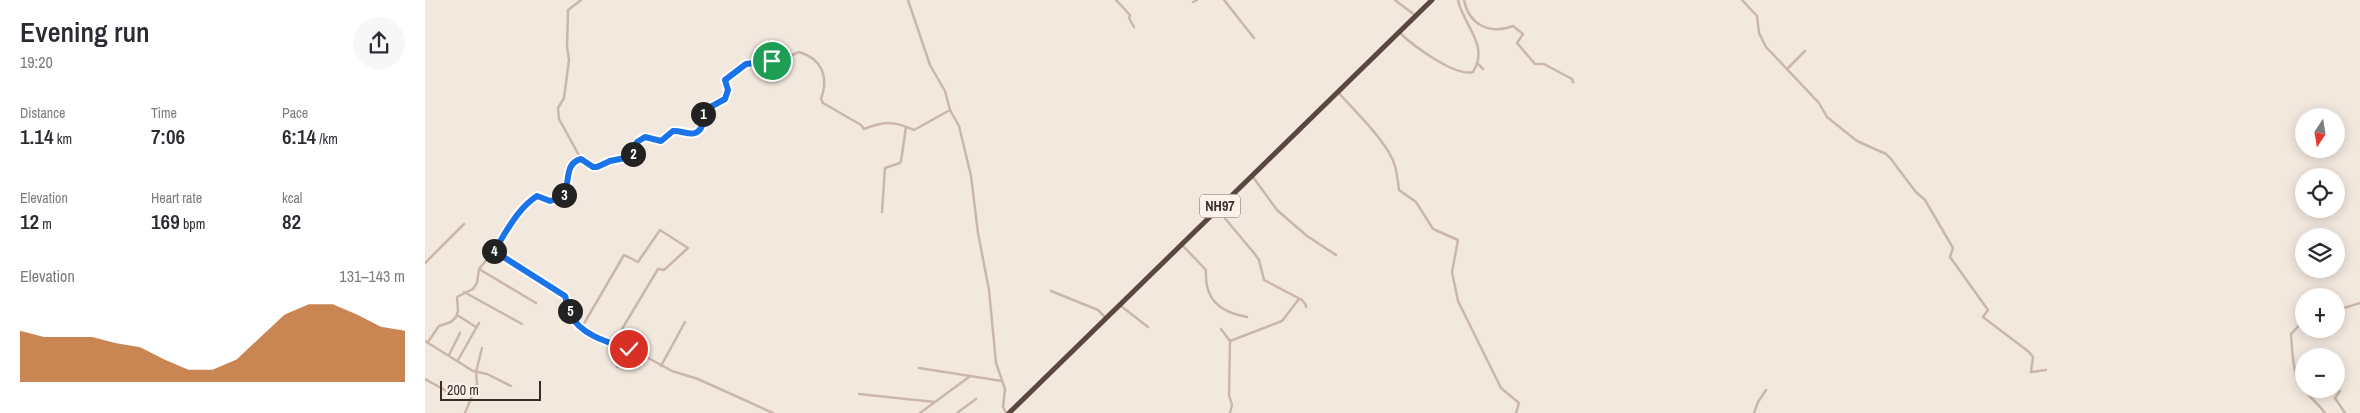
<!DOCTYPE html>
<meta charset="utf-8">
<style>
body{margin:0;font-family:"Archivo Narrow",sans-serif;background:#f7f7f7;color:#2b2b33;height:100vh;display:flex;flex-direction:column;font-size:19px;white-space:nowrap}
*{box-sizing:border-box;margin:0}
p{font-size:16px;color:#7c7c81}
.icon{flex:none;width:28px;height:28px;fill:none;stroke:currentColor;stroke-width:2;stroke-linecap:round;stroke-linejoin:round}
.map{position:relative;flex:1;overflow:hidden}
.drawer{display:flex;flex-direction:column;background:#fff;width:425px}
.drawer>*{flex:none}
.needle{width:32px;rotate:192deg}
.fabs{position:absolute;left:1870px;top:108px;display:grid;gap:10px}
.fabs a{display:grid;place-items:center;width:50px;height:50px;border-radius:50%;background:#fff;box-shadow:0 2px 12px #0003;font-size:25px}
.scale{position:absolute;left:15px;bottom:12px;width:101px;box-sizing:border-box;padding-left:5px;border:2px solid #392d29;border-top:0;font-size:14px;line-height:18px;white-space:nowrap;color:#392d29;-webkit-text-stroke:4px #faf2eb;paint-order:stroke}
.pin{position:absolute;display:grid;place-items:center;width:42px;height:42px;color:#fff;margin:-21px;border:2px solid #fff;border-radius:50%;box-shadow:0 1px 5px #0007}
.km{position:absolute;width:25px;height:25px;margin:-12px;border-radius:50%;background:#222;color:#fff;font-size:14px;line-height:25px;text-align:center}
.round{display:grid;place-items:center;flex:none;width:52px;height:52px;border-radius:26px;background:#f7f7f7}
.headline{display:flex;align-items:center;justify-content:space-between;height:85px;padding:0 20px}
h1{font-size:28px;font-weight:600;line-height:38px}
.metrics{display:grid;grid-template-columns:repeat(3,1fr);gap:8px;height:85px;padding:5px 20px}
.metrics div{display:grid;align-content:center}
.metrics b{font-size:21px;font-weight:600}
.metrics small{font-size:14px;font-weight:400}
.metrics p{font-size:14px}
.chart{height:140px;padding:10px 20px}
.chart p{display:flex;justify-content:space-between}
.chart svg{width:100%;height:90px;margin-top:5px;fill:#b45309;opacity:.7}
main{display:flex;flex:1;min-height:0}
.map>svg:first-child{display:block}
</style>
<main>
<section class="drawer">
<div class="headline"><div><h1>Evening run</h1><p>19:20</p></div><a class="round"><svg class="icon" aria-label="share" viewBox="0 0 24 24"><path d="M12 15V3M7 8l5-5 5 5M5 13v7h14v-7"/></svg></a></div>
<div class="metrics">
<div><p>Distance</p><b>1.14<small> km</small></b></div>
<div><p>Time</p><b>7:06</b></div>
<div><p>Pace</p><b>6:14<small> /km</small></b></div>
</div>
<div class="metrics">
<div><p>Elevation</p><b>12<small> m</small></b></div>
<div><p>Heart rate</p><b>169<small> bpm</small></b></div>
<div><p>kcal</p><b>82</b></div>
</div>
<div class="chart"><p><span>Elevation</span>131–143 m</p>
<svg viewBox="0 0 160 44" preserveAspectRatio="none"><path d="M0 44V19L10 22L20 22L30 22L40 25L50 27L60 33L70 38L80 38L90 33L100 22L110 11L120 6L130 6L140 11L150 17L160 19V44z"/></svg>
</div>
</section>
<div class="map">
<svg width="1935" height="413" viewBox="0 0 1935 413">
<rect width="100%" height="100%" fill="#f3e8de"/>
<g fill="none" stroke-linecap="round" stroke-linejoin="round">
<g stroke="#cbb7aa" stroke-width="2.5">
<path d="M156,0L143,10L142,47L144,60L139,98L133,108L134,119L156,159"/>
<path d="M483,0L505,65L520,91L525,110L534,126L546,176L553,233L564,290L571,363L580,389L578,407L581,413"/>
<path d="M691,0L705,15L704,18L709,27"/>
<path d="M799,0L829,38"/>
<path d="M970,0L991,16"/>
<path d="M1039,0C1044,25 1065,35 1088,26L1098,34L1092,43L1110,64H1119L1147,79L1148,82"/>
<path d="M1317,0L1332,16L1334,33L1341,47L1394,103L1402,117L1432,141L1461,154L1466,159L1490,191L1500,200L1528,248L1525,257L1563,310L1558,317L1604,352L1608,357L1606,372L1621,370"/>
<path d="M768,2L772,0"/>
<path d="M974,32C987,45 1030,77 1048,72C1065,45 1038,25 1033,0"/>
<path d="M1053,64L1058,69"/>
<path d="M1362,69L1380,51"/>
<path d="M914,93C930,112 963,142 970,166C972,174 973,182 974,190L991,202L1008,229L1033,240L1027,272L1033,301L1076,388L1094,403L1091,413"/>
<path d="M828,177L852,210L882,236L911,255"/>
<path d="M793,210L829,253L834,260L839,280L877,300L881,305V307"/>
<path d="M457,212L460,168L475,163L476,161L481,127"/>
<path d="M757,245L781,270C779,300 795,312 822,317"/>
<path d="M69,251L140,296L146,316L165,334L216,354L247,371L273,379L348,413"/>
<path d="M0,263L39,224"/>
<path d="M54,269L111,303"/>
<path d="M626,291L673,310L681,318"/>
<path d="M39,292L97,324"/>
<path d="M696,306L723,327"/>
<path d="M1911,308H1919L1935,303"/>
<path d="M32,315L51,327"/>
<path d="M1879,320L1866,334C1867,349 1868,374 1876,386C1883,396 1893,403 1900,413"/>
<path d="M157,327L199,255L213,262L235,230L263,248L239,270L233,269L188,344"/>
<path d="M796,329L805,341"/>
<path d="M0,341L48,371L62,374L86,386"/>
<path d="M3,342L14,326L26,322L31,317L33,311L32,297L48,289L52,283L54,269L69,251L94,210L112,196L125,201L138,197C146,184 139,168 154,160L172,167L185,161L205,157L212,143L220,137L236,141L248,131C258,130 271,140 277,126C279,121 277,116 280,110L301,99L303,90L300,81L321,63L340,62L344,60L354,61L374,52C397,59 404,76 396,99L398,103L436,125L439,129C460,121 469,121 489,130L525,110"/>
<path d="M24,355L35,333"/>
<path d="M33,360L54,323"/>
<path d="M236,366L260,322"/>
<path d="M192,367L204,349"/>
<path d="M494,368L577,381"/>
<path d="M0,379L27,394"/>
<path d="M1915,391L1910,398L1920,413"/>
<path d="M434,394L510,402"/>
<path d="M40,413L52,384L51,372L57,348"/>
<path d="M495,413L544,377"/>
<path d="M532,413L551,399"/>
<path d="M805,413L807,405L804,395L805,341L857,321L874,299"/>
<path d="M1329,413L1333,402L1341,390"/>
</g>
<path stroke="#5a4740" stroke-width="5" d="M584,413L1007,0"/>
</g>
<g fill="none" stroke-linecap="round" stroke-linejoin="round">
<g stroke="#fff" stroke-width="10">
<path id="route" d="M204,349C185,343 155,335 146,315C143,309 142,302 140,296L69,251C82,231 92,209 112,196L125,201L138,197C146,184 138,164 156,159L168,167H172L185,161L205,157L212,142L220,137L236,141L248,131C258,130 271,140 277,126C279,121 277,116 280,110L300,99L303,90L300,80L321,64L347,61"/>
</g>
<use href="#route" stroke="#1a73e8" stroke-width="6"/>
</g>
<g text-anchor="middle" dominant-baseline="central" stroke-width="4" stroke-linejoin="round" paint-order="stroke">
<rect fill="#faf2eb" stroke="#736863" stroke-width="1" x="775" y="194.5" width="40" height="23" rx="4"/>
<g font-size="14" font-weight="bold" fill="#392d29">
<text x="795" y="206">NH97</text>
</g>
</g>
</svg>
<div class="fabs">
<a><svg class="needle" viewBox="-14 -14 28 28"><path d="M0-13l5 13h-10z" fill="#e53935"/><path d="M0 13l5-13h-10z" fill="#7c7c81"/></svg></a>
<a><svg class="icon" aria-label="locate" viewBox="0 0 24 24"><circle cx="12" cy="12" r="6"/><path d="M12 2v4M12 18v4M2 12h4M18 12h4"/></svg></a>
<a><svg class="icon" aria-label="layers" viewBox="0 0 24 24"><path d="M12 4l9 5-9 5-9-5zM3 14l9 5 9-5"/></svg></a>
<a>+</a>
<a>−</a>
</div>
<div class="scale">200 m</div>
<div class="pin" style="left:347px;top:61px;background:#1e9e55"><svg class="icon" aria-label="arrive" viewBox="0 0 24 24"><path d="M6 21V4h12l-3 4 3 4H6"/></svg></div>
<div class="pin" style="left:204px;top:349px;background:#d93025"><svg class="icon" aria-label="check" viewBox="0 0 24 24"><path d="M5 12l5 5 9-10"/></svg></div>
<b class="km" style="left:278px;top:114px">1</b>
<b class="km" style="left:208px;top:154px">2</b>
<b class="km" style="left:139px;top:195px">3</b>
<b class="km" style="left:69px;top:251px">4</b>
<b class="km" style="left:145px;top:311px">5</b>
</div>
</main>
